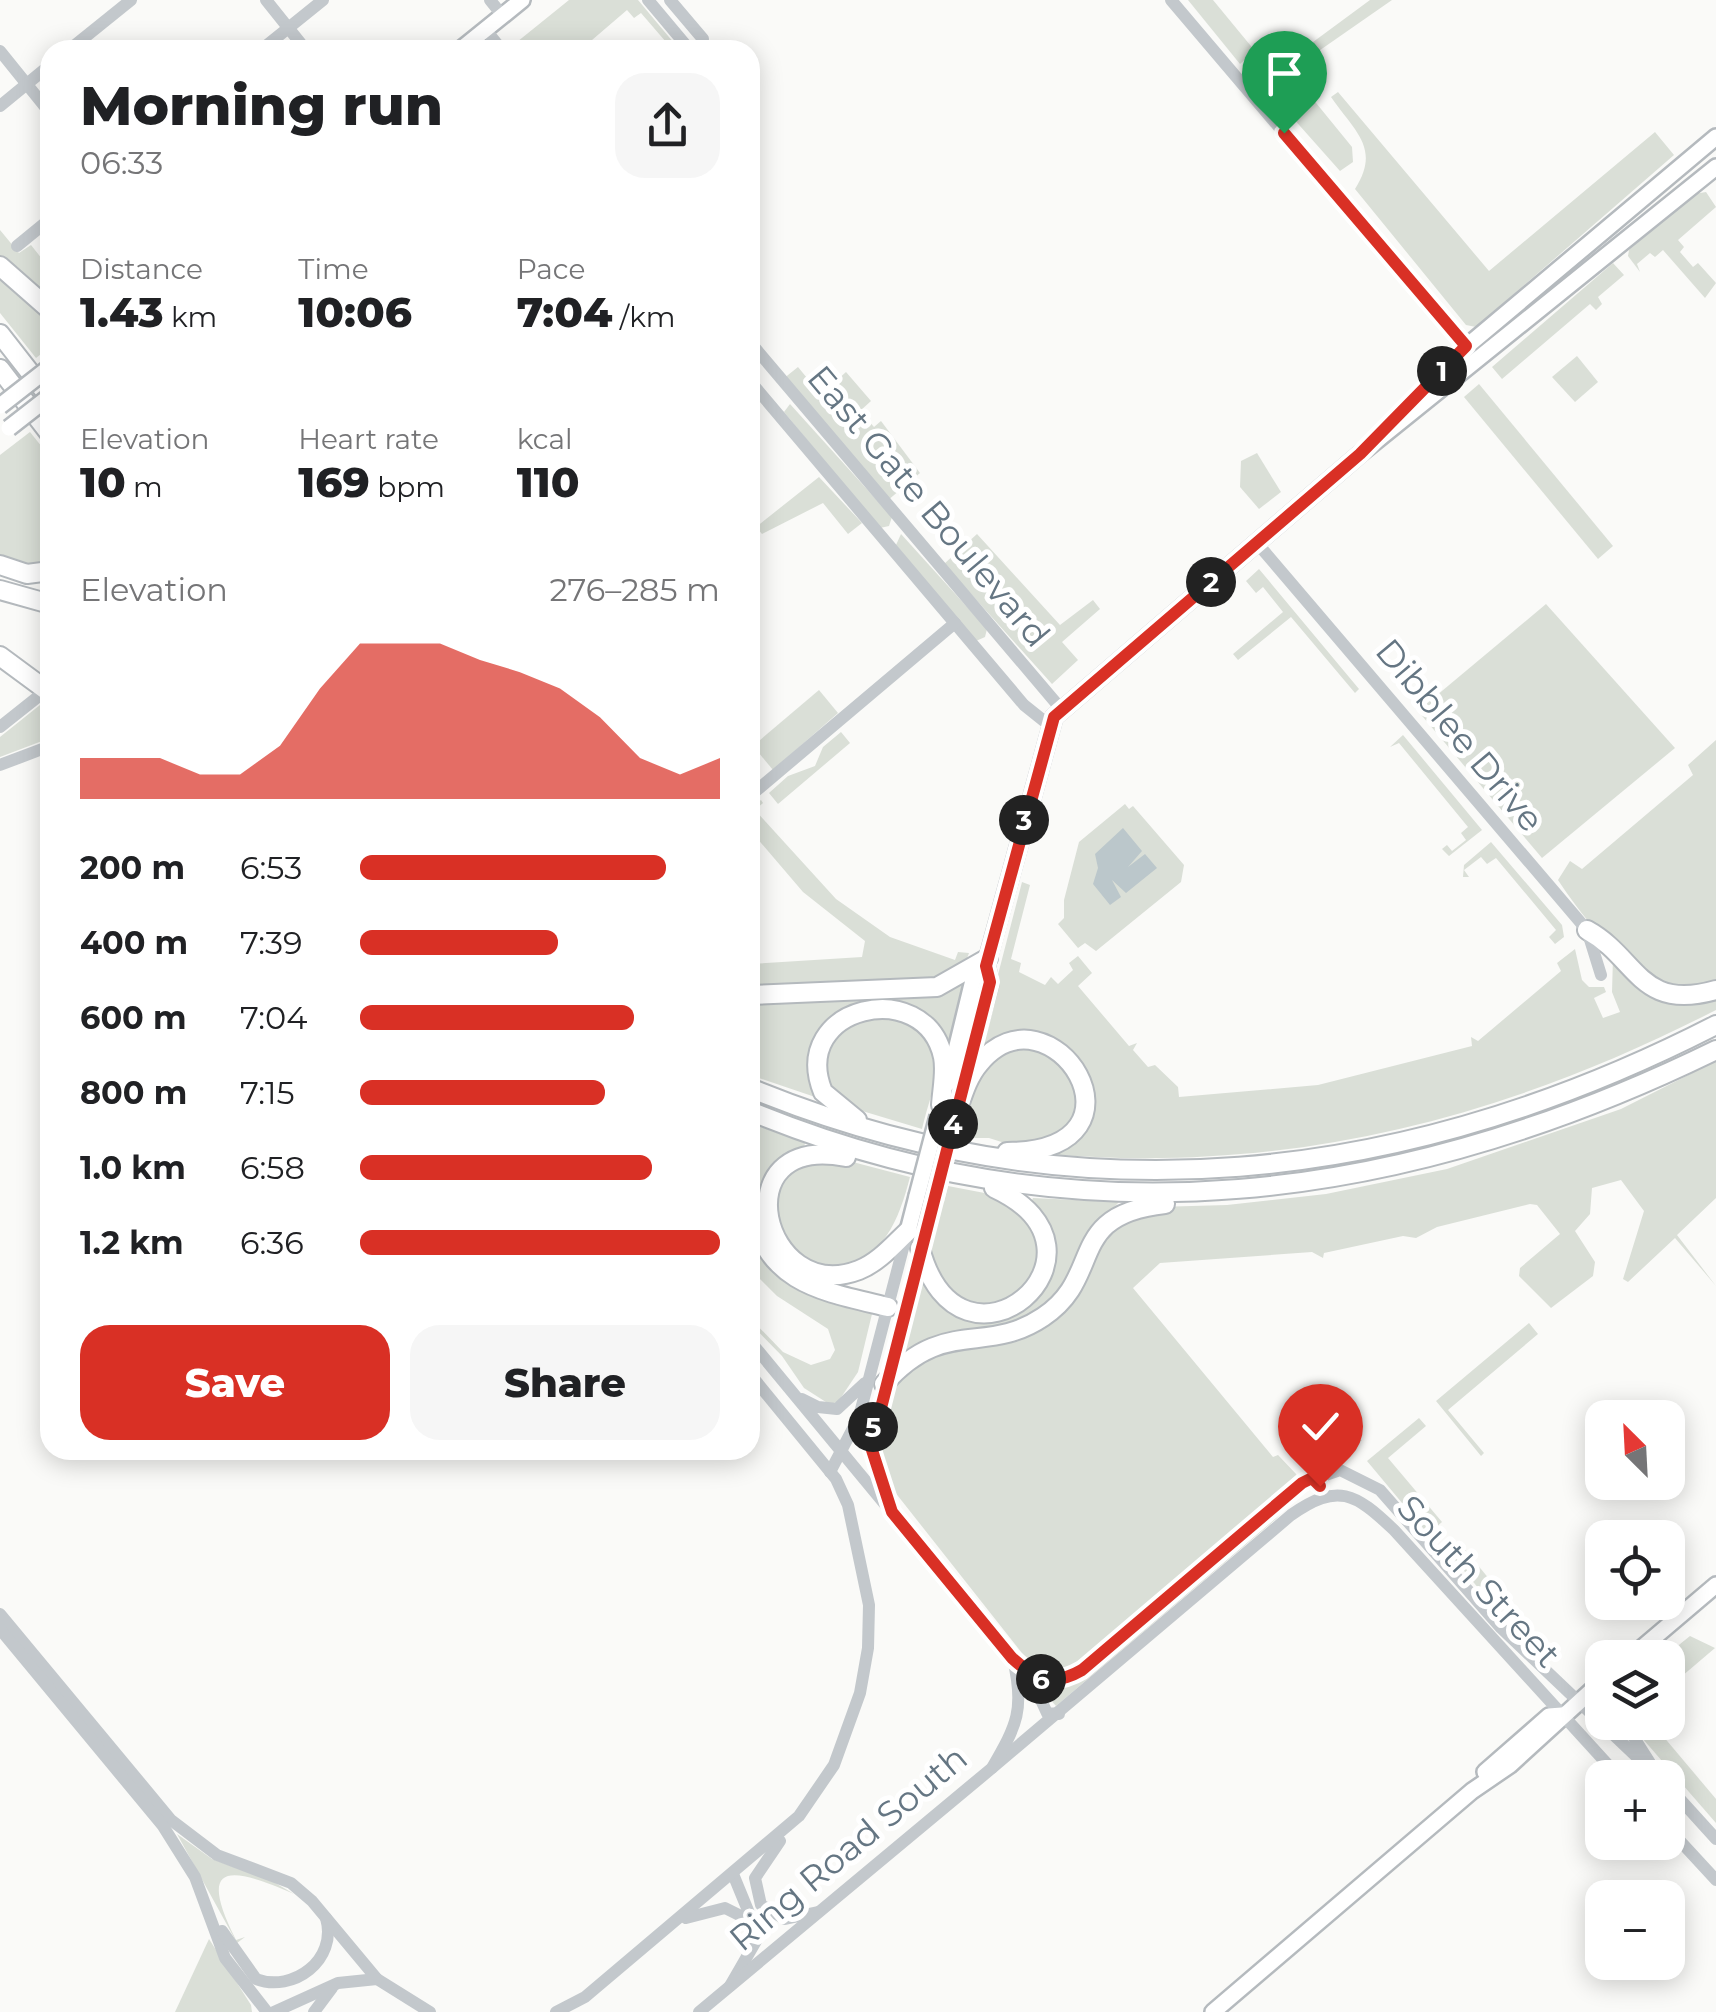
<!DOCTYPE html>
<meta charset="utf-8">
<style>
body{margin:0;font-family:Montserrat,sans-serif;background:#f6f6f6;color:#202124;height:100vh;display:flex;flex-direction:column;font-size:38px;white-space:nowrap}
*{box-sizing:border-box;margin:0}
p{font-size:32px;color:#757577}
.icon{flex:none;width:55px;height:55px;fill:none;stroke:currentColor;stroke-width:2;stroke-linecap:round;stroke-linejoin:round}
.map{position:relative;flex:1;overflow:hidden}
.drawer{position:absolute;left:40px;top:40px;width:720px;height:1420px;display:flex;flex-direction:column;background:#fff;border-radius:30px;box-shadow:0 5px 25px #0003}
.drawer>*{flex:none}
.needle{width:65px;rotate:336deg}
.fabs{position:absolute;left:1585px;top:1400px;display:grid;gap:20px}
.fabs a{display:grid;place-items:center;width:100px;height:100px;border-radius:20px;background:#fff;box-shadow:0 5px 25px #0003;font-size:50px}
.pin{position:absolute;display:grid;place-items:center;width:85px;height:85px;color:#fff;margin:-102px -42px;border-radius:50% 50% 50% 0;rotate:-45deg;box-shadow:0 0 10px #0007}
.pin .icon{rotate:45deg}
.km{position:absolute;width:50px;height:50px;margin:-25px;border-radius:50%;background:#222;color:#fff;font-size:28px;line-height:50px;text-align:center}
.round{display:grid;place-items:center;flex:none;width:105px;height:105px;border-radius:30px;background:#f6f6f6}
.head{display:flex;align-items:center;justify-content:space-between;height:170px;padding:0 40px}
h1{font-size:55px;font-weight:800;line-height:75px}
.figures{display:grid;grid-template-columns:repeat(3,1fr);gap:15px;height:170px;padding:10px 40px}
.figures div{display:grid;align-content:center}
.figures b{font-size:42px;font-weight:800}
.figures small{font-size:28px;font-weight:400}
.figures p{font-size:28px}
.chart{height:280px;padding:20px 40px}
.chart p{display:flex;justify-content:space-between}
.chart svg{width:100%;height:180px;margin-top:10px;fill:#d93025;opacity:.7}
.action{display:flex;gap:20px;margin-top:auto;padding:20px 40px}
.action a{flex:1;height:115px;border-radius:30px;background:#d93025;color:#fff;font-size:40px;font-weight:800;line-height:115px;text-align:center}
.action a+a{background:#f6f6f6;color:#202124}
ul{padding:0 40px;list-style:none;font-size:32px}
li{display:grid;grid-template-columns:160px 120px 1fr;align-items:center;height:75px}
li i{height:25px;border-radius:12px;background:#d93025}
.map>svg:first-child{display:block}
</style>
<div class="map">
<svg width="1716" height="2012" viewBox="0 0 1716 2012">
<rect width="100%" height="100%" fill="#fafaf8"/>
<g fill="#dadfd7">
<path d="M569,0H638L679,49L661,50L666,42L641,13L634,18L627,10L585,46L587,50H515L512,46Z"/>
<path d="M1188,0H1213L1255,51L1240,64Z"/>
<path d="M1370,0H1392L1290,71L1352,147L1353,162L1340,171L1260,81Z"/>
<path d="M1338,92L1489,271L1655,132L1674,155L1476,327L1466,325L1355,189C1381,148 1355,132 1331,97Z"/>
<path d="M1706,192L1716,207L1678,240L1684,247L1680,252L1693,267L1698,263L1716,283L1705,298L1663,250L1655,257L1650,253L1637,264L1640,272L1628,256L1629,250L1694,194Z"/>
<path d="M0,230L19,253L31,245L50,269V303L0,258Z"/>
<path d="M1613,263L1624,275L1598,297L1602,304L1596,310L1590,304L1502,379L1492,367Z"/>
<path d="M0,272L50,317V347L36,358L0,313Z"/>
<path d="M1577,356L1598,382L1575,402L1552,377Z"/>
<path d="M821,366L835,382L846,372L871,401L860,411L874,427L881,421L920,473L887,501L783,379L798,367L807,378Z"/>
<path d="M1479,384L1613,546L1598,559L1464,397Z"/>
<path d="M790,404L892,517L889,526L880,528L784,412Z"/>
<path d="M30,432L50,457V563L25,567L0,559V455Z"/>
<path d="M1257,453L1281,492L1259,509L1240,487L1241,461Z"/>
<path d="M819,477L862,523L848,534L823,503L762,534L756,527Z"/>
<path d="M901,534L987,629L985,637L976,641L896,545Z"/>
<path d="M977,534L1060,625L1093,600L1100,609L1062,642L1078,660L1052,684L944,564Z"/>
<path d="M1259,569L1359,689L1355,693L1291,617L1238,660L1233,654L1283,612L1263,587L1256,593L1246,581Z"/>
<path d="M1546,604L1675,748L1542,858L1418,711Z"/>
<path d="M819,690L838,713L773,770L753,746Z"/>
<path d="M50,697V738L0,757V737Z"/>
<path d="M841,732L850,743L778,804L769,793L788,776L815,766L823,747Z"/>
<path d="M1403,735L1482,830L1449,856L1442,849L1447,845L1452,851L1466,840L1461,833L1468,827L1399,743L1390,747Z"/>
<path d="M1716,740V982C1695,987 1675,992 1654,982C1622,968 1577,909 1558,880L1570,861L1582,869L1693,775L1688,765Z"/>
<path d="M761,800L763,803L755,810L836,899L890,937L955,960L958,952L969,953L965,964L936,981L750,988V964L862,957L865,941L803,892L750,830V808Z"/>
<path d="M1125,804L1129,809L1133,806L1184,865L1181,882L1096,951L1085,943L1078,948L1058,924L1064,918V900L1079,842Z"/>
<path d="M1491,842L1562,925L1564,937L1555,944L1549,937L1556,930L1496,858L1487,864L1481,857L1464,870L1469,877H1463L1464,865Z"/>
<path d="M1022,882L1030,885L1011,959L1021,963L1019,972L1045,985L1051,977L1058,984L1073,970L1069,963L1078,956L1092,973L1078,986L1129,1046L1137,1043L1133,1050L1148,1067L1155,1065L1178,1087L1179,1097L1318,1085L1472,1046L1471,1037L1478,1041L1561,971L1557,963L1575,949L1582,980L1589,987H1604L1606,992L1594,998L1603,1018L1620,1012L1612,992L1613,957C1636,995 1675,990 1716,993V1010C1499,1121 1287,1174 1046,1154L1079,1130C1080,1112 1087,1083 1082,1066C1070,1028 1010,1031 985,1048L980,1044Z"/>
<path d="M958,981L963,986L948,1046L886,1001C860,1000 840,1014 819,1029L818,1098L750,1075V998Z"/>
<path d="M893,1013C957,1053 935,1073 922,1129L849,1107L824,1081V1049L841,1026Z"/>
<path d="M1034,1046L1065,1060L1080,1102L1071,1122L1059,1135L1014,1146L989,1138H960L967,1090L1002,1051Z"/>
<path d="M1716,1061V1198L1677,1235L1716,1286L1675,1238L1628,1282L1623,1279L1644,1211L1621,1180L1592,1188L1590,1214L1575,1231L1595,1262L1593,1276L1551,1308L1519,1276L1520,1268L1560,1234L1537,1205L1530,1204L1437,1227L1416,1238L1403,1236L1324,1253L1323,1258L1312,1252L1160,1263L1133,1288L1273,1457L1278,1455L1297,1475L1070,1669L1055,1674L1033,1667L883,1477L877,1432L889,1388L911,1362L1045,1321L1104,1229L1156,1207L1227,1205L1326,1194L1447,1169L1621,1109Z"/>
<path d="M750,1123L805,1143L804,1148L782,1159L762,1196L751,1197Z"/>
<path d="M826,1155L910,1177C899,1220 883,1261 836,1266C821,1267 804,1263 793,1252C781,1241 777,1216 771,1201L784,1172Z"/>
<path d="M948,1186L995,1195L1031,1218L1041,1259C1019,1302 1003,1310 956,1301L928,1261L938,1201L944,1202Z"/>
<path d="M1033,1198L1119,1202L1091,1231L1065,1285L1044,1309L1014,1323L931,1339L898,1353L918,1277L934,1296L972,1316L1038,1289L1042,1216L1031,1202Z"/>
<path d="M750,1242C791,1290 806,1291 866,1307L872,1314L858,1372L838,1402L829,1404L804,1388L782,1356L750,1323V1318L783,1352L811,1365L830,1359L835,1350L828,1329L777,1296L750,1269Z"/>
<path d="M1529,1323L1538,1334L1448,1410L1484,1453L1481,1456L1436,1401Z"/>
<path d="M1419,1418L1426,1426L1388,1458L1442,1522L1428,1534L1367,1461Z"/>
<path d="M1362,1440L1334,1463L1308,1468L1298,1457L1317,1441Z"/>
<path d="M1297,1495L1276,1519L1056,1706L1048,1697Z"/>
<path d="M1462,1546L1509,1603L1498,1612L1451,1555Z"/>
<path d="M1690,1636L1715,1648L1668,1688V1658L1664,1657Z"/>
<path d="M1629,1723H1652L1716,1799V1823Z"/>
<path d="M177,1834L212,1859L272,1881L294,1894C230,1866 196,1861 236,1940L245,1937L237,1943Z"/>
<path d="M209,1939L251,2005L252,2012H175Z"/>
</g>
<path fill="#bbc7cb" d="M1123,828L1142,851L1128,867L1145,854L1157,868L1126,893L1112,880L1121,897L1110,905L1093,884L1098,868L1095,854Z"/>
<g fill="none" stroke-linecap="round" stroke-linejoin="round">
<g stroke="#b5babe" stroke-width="20">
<g id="major">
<path d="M460,50L522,0"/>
<path d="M1403,411L1466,347L1716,137"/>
<path d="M963,1082L990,983L986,965"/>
<path d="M948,1083L973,980L986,965L1054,717L1360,454L1716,167"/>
<path d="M908,1231L917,1196"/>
<path d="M920,1248L932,1200"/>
<path d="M1630,1658L1716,1585"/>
<path d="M1485,1772L1549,1716L1562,1715"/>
<path d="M1213,2012L1472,1791L1510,1765L1602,1681"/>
</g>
</g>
<g stroke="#b4b9bd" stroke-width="22">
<g id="highway">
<path d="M0,266L50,310"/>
<path d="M0,334L50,398"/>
<path d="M0,369L50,434"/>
<path d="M0,565L27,574L50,571"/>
<path d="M0,590L50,604"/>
<path d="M0,656L46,690"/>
<path d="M1587,930C1638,958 1639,1012 1716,990"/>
<path d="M750,995L937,987L988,958"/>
<path d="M750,1088C1077,1223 1406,1184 1716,1025"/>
<path d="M750,1111C1079,1247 1403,1203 1716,1050"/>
<path d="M857,1120L823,1092C788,1006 925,975 943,1057C946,1072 942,1089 941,1105"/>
<path d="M954,1120C961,1102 966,1079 979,1064C1050,977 1163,1151 1007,1152"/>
<path d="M846,1157C720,1132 763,1307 859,1270C879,1262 893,1245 908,1231"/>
<path d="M750,1209C768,1284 821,1291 888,1307"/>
<path d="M920,1248C960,1398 1132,1252 994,1188"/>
<path d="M884,1384C944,1316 985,1356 1043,1317C1105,1276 1064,1215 1165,1204"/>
</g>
</g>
<g stroke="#c3c8cc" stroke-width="12">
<path d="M266,0L306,50"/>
<path d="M490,0L502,15"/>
<path d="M648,0L690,50"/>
<path d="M670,0L703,39"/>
<path d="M1171,0L1470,352"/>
<path d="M485,29L502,50"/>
<path d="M69,50L131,0"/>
<path d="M261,50L323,0"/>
<path d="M0,51L50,113"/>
<path d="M0,106L50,65"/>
<path d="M17,246L50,219"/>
<path d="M750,342L1062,710"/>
<path d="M750,381L1024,705L1049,725"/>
<path d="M1257,543L1587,930L1601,975"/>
<path d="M0,727L49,688"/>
<path d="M0,765L50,746"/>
<path d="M750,796L955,623"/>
<path d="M750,1341L1012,1658C1035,1679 1053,1687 1081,1671L1302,1483L1340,1470L1380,1490L1501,1628L1659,1778"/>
<path d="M802,1399L818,1407L837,1409L865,1383"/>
<path d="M830,1472L859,1417L907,1233"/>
<path d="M888,1502L874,1462L873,1430L920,1248"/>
<path d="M0,1614L171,1820L217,1855L291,1883L312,1901L377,1979L430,2012"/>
<path d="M0,1629L163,1826L195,1877L225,1958L267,2012"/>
<path d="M1059,1714L1047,1713L1041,1700L1061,1683"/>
<path d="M1624,1722L1650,1763"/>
<path d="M992,1768L1291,1515C1338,1482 1355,1493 1394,1530L1620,1778"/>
<path d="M1668,1786L1716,1839"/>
<path d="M1668,1828L1716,1880"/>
<path d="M780,1841L755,1878L761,1905L785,1919L818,1912"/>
<path d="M686,1918L725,1908L751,1921"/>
<path d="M222,1931L256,1979C293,1993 338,1960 326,1918"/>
<path d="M730,1986L756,1941V1930L733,1874"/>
<path d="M274,2012L338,1983L377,1979"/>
<path d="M314,2012L332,1988"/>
<path d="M556,2012L585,1997L799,1816L834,1765L860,1693L868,1648L869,1605L848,1505L836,1479L750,1374"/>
<path d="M699,2012L992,1768C1017,1725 1025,1709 1013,1659"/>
</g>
<use href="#major" stroke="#fff" stroke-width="15"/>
<use href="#highway" stroke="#fff" stroke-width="18"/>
<g stroke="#b5babe" stroke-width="20" stroke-linecap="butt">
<g id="major-bridge">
<path d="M0,406L50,367"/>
<path d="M9,428L50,396"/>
<path d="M917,1196L938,1116"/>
<path d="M932,1200L954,1120"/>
</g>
</g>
<use href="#major-bridge" stroke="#fff" stroke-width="15"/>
</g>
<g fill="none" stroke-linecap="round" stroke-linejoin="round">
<g stroke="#fff" stroke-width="20">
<path id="route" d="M1284,133L1466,346L1360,454L1054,717L986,966L990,982L871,1447L892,1512L1012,1658C1035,1679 1053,1687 1082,1670L1302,1483L1312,1478L1320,1486"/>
</g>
<use href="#route" stroke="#d93025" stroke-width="12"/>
</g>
<g text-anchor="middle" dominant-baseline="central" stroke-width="10" stroke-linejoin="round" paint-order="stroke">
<g font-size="35" fill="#657683" stroke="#fff">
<text transform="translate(929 506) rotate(50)">East Gate Boulevard</text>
<text transform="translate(1460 735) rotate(50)">Dibblee Drive</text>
<text transform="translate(1479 1581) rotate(47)">South Street</text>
<text transform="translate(848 1848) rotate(-40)">Ring Road South</text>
</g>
</g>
</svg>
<div class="fabs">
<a><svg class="needle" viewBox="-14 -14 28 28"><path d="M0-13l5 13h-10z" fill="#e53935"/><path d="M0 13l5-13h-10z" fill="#757577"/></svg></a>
<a><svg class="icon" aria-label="locate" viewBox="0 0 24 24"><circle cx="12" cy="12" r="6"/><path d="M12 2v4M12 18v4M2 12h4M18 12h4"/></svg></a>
<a><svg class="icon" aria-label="layers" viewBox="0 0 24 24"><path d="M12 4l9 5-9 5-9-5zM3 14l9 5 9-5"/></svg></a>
<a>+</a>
<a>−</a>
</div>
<div class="pin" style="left:1284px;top:133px;background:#1e9e55"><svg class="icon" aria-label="arrive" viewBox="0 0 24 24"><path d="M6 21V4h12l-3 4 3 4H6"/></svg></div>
<div class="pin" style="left:1320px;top:1486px;background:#d93025"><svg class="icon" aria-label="check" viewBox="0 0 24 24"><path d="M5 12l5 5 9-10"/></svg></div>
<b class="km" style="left:1442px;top:371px">1</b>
<b class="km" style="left:1211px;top:582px">2</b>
<b class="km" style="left:1024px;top:820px">3</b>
<b class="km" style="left:953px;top:1124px">4</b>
<b class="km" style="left:873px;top:1427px">5</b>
<b class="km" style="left:1041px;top:1679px">6</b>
<section class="drawer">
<div class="head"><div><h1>Morning run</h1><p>06:33</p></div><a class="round"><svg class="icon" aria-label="share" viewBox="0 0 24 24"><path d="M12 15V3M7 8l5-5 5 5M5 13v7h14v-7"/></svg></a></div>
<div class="figures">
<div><p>Distance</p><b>1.43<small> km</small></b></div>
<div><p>Time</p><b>10:06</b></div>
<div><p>Pace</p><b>7:04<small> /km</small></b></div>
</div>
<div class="figures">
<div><p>Elevation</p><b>10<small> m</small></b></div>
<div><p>Heart rate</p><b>169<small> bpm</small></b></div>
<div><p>kcal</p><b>110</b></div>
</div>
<div class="chart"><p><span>Elevation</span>276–285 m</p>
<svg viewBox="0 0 160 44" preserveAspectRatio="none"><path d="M0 44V34L10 34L20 34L30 38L40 38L50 31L60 17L70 6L80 6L90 6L100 10L110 13L120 17L130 24L140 34L150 38L160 34V44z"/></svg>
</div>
<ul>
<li><b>200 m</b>6:53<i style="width:85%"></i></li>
<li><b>400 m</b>7:39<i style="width:55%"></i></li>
<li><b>600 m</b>7:04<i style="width:76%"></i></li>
<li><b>800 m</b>7:15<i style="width:68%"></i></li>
<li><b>1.0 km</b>6:58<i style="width:81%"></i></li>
<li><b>1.2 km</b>6:36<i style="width:100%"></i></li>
</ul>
<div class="action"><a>Save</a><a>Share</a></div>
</section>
</div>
